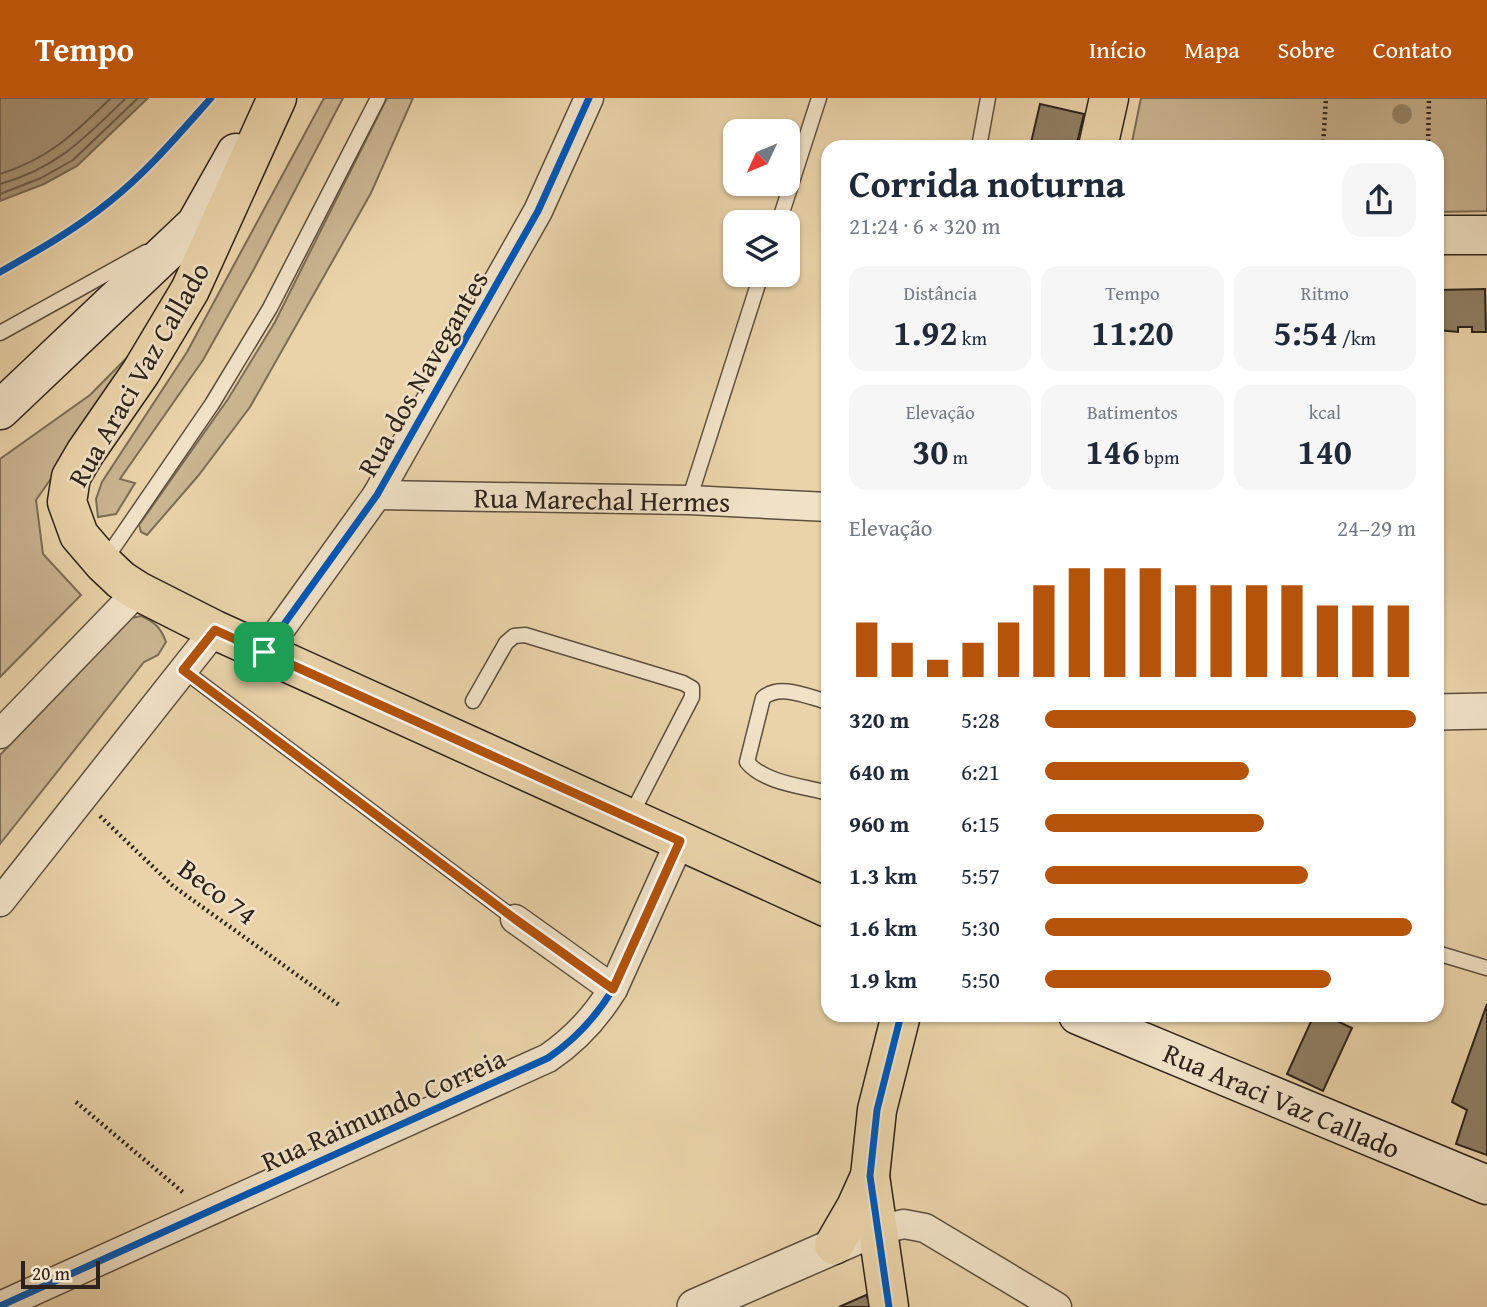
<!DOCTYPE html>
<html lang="pt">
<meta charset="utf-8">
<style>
body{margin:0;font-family:"Gentium Book Plus",serif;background:#f6f6f7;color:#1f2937;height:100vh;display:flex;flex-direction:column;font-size:26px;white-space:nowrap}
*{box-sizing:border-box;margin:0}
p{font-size:23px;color:#747a83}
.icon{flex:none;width:38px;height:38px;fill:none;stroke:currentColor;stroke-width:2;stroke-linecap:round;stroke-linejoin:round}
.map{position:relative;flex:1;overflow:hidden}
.panel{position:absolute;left:821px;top:42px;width:623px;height:882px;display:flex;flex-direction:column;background:#fff;border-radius:21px;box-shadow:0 2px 5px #0004}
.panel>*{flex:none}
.needle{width:46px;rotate:226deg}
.tools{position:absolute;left:723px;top:21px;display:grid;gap:14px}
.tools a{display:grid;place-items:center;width:77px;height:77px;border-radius:14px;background:#fff;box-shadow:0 2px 5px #0004;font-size:35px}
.scale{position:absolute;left:21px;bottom:18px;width:79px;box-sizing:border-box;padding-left:7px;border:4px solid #2e231c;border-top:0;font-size:19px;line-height:24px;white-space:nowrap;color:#2e231c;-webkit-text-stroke:5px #f1e2c7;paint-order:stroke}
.pin{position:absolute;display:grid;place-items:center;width:60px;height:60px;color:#fff;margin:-30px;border-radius:14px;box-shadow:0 4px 10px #0006}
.round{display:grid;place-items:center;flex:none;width:74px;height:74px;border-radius:21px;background:#f6f6f7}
.head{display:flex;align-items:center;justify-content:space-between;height:119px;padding:0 28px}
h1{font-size:38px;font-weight:700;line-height:52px}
.figures{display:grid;grid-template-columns:repeat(3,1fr);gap:10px;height:119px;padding:7px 28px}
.figures div{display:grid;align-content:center;border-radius:18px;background:#f6f6f7;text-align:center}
.figures b{font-size:35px;font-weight:700}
.figures small{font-size:19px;font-weight:400}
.figures p{font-size:19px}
.chart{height:196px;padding:14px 28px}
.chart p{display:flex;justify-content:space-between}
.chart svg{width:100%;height:126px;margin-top:7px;stroke:#b45309;stroke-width:6}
ul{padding:0 28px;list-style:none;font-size:23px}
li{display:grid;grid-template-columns:112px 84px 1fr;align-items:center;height:52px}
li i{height:18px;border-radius:9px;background:#b45309}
header{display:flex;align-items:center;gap:42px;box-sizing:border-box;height:98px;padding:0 35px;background:#b45309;color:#fff}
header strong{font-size:33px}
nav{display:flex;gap:38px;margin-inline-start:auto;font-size:24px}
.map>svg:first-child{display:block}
</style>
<header>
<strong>Tempo</strong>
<nav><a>Início</a><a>Mapa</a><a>Sobre</a><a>Contato</a></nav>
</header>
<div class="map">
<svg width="1487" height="1209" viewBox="0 0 1487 1209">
<rect width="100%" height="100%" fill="#ead3a9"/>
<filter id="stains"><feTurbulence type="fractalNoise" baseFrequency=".00286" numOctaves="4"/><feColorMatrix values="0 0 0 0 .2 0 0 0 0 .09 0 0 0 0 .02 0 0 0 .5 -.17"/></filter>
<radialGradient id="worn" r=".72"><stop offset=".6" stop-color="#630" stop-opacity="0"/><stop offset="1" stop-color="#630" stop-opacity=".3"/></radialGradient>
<g fill="#cab591" stroke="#7c6c56" stroke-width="2">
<path d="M324,0H343L254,171L203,262L120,381L135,385L116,416L98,419L96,401L102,384L187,254Z"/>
<path d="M387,0H413L371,95L250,309L198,378L147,437L141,434L139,427L228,301L275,224Z"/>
<path d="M1141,0H1487V113L1437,114V49H1131Z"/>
<path d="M159,227L36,402L43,456L81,497L0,579V361L90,297Z"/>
<path d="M141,518C155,524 161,530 166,544L158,557L144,564L0,746V657L131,520Z"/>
</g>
<path fill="#aa9779" stroke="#786954" stroke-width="2" d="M0,0H148L77,68L44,86L0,103Z"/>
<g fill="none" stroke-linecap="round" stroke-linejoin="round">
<g stroke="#6c5d4a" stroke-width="2">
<path d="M0,76C49,61 76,34 111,0"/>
<path d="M0,86C57,70 85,40 126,0"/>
<path d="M0,96L41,80L73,62L138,0"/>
</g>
</g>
<g fill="#907f65" stroke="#2e231c" stroke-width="2">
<path d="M1040,6L1084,16L1076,49H1030Z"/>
<rect x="1359" y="44" width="42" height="5"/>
<path d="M1485,191L1486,234H1472V229H1458V234L1437,232V192Z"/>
<path d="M1487,906V1057L1456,1046L1467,1012L1452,1004Z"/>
<path d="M1314,917H1324L1352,930L1323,993L1287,976Z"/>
<path d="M866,1197L872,1209H839Z"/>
</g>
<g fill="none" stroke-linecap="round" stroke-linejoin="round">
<g stroke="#5d4f3f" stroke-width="17">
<g id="service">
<path d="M979,49L988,0"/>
<path d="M779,124L819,0"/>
<path d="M0,235L146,154"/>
<path d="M689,402L761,177"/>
<path d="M105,462L212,306L270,210L378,0"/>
<path d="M183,572L515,821"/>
<path d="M473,603L506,545L514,538L525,537L683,585L692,590V599L630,719"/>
<path d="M828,604C808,599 780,585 763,600L747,664C764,685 803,688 828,695"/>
<path d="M1437,855L1487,870"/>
</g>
</g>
<g stroke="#5d4f3f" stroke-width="31">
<g id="minor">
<path d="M377,397L689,402L828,409"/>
<path d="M264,554L377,397L538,113L589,0"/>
<path d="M0,636L138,493"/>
<path d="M0,804L215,532"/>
<path d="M515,821L613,891"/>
<path d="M877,1132L904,1126L925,1130L1057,1209"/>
<path d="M0,1208L548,960C576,941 596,919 613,891L680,743"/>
</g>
</g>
<g stroke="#5d4f3f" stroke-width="38">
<g id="tertiary">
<path d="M1437,614L1487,613"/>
<path d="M695,1209L860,1137"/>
</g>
</g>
<g stroke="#2e231c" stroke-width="41">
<g id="secondary">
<path d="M1437,137H1487"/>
<path d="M0,312L196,126L236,55"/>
<path d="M1078,917L1487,1087"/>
</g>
</g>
<g stroke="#2e231c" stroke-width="41">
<g id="primary">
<path d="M277,0L190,192L141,274L85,355L71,379L67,404L79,437L103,465L121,482L138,493L215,532L828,810"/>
<path d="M1098,49L1109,0"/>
<path d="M834,1147L856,1109L870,1078"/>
<path d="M889,1209L870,1078L877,1012L901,917"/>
</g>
</g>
<g stroke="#2e231c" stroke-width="4.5" stroke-dasharray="2 3.5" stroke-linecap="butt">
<path d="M1323,49L1326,0"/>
<path d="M1428,49L1429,0"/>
<path d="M100,718L173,788L339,907"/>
<path d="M76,1004L185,1096"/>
</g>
<use href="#service" stroke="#f1e2c7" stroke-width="14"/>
<use href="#minor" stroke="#f1e2c7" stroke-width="28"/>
<use href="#tertiary" stroke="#f1e2c7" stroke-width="35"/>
<use href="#secondary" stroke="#f1e2c7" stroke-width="38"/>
<use href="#primary" stroke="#ead3a9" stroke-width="38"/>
<g stroke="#f1e2c7" stroke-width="11">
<g id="cycleway">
<path d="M0,174C37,153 76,131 109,104C147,74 179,36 211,0"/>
<path d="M264,554L377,397L538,113L589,0"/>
<path d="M0,1208L548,960C576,941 596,919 613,891L680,743"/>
<path d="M889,1209L870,1078L877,1012L901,917"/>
</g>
</g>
<use href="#cycleway" stroke="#0057b8" stroke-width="7"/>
</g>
<circle fill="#98876b" cx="1402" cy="16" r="10"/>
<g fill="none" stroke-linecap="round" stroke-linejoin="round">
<g stroke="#fff" stroke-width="14">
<path id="route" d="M215,532L680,743L613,891L515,821L183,572Z"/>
</g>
<use href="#route" stroke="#b45309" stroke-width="9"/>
</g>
<g text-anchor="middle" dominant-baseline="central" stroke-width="5" stroke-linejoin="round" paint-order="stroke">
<g font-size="28" fill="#2e231c" stroke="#f1e2c7">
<text transform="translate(422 275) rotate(-60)">Rua dos Navegantes</text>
<text transform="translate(138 276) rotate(-60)">Rua Araci Vaz Callado</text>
<text transform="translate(602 401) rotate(1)">Rua Marechal Hermes</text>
<text transform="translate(218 793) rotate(37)">Beco 74</text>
<text transform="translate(1282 1002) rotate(23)">Rua Araci Vaz Callado</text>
<text transform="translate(383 1011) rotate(-24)">Rua Raimundo Correia</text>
</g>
</g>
<rect width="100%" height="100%" filter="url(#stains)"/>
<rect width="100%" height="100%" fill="url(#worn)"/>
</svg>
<div class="tools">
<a><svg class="needle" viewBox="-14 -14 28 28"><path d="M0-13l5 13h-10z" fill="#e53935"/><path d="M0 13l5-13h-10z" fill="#747a83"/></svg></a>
<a><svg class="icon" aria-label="layers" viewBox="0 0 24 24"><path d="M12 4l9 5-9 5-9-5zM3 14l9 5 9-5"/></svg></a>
</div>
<div class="scale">20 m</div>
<div class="pin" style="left:264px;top:554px;background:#1e9e55"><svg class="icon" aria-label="arrive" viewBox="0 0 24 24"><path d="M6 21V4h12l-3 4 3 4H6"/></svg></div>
<section class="panel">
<div class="head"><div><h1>Corrida noturna</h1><p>21:24 · 6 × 320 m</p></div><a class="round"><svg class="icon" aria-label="share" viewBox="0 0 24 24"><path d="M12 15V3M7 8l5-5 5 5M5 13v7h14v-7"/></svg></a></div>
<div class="figures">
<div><p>Distância</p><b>1.92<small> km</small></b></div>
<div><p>Tempo</p><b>11:20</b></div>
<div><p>Ritmo</p><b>5:54<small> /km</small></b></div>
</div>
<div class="figures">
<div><p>Elevação</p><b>30<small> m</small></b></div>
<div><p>Batimentos</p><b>146<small> bpm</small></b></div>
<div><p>kcal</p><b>140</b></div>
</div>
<div class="chart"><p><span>Elevação</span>24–29 m</p>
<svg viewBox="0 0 160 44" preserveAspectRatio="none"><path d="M5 44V25M15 44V32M25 44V38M35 44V32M45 44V25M55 44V12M65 44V6M75 44V6M85 44V6M95 44V12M105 44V12M115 44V12M125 44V12M135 44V19M145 44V19M155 44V19"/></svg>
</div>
<ul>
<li><b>320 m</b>5:28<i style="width:100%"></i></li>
<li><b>640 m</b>6:21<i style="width:55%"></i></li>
<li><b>960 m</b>6:15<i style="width:59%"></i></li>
<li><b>1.3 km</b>5:57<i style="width:71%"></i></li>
<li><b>1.6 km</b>5:30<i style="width:99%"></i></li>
<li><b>1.9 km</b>5:50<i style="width:77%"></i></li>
</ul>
</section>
</div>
